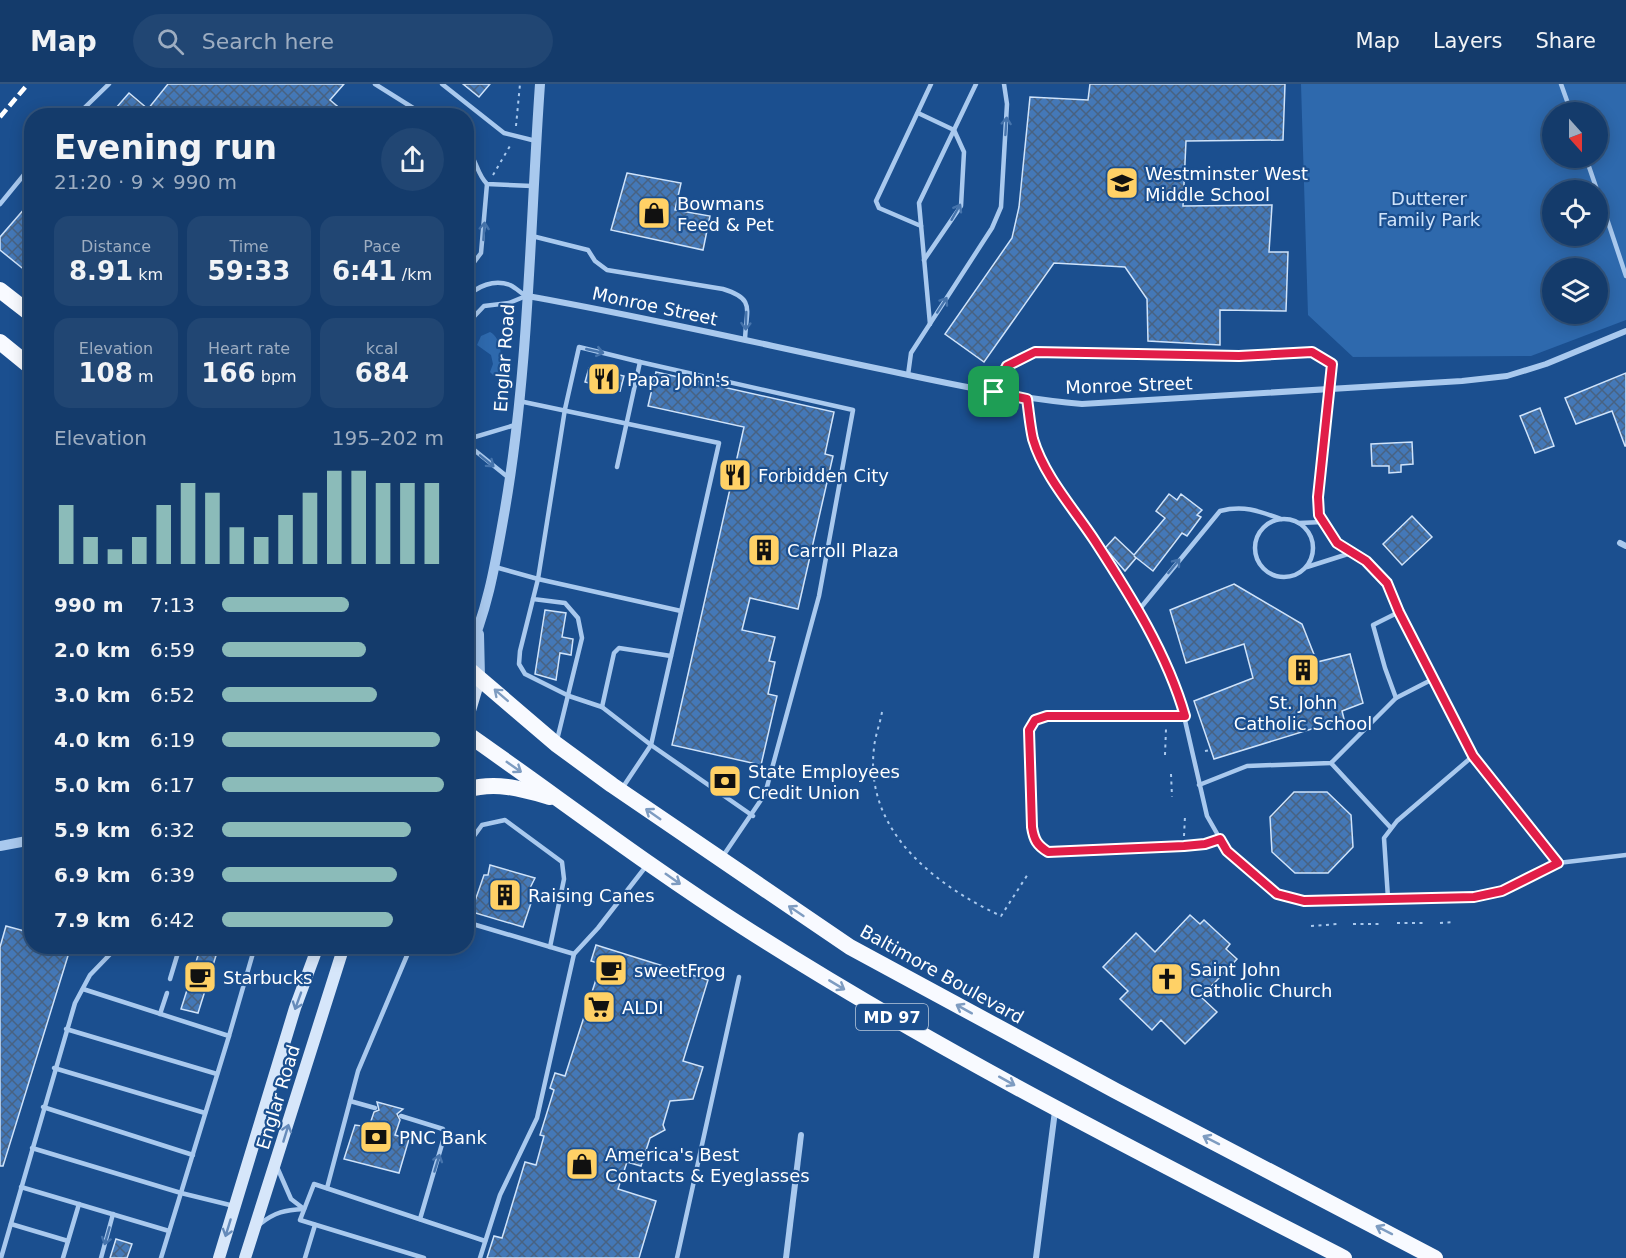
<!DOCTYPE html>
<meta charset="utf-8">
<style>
body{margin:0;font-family:"DejaVu Sans",sans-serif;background:#214673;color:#f1f3f6;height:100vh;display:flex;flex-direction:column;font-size:22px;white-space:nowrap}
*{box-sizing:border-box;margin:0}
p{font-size:20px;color:#9dadc1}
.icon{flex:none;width:33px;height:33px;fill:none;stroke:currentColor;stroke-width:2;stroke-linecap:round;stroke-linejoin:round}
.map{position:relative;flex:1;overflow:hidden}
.panel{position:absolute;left:24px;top:24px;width:450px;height:846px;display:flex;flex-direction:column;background:#143b6b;border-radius:24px;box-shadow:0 3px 15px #0003,0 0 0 2px #33557e}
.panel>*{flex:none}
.needle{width:39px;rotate:159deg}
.fabs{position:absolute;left:1542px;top:18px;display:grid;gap:12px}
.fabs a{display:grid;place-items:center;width:66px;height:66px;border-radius:50%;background:#143b6b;box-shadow:0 3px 15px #0003,0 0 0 2px #33557e;font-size:30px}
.pin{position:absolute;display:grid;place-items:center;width:51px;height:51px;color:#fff;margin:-26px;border-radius:12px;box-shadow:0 3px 9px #0006}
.round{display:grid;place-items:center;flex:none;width:63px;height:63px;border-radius:32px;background:#214673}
.overview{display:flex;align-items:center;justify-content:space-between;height:102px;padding:0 30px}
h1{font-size:33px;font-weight:700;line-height:45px}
.figures{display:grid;grid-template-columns:repeat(3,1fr);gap:9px;height:102px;padding:6px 30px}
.figures div{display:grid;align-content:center;border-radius:15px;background:#214673;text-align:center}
.figures b{font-size:26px;font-weight:700}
.figures small{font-size:16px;font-weight:400}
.figures p{font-size:16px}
.chart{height:168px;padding:12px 30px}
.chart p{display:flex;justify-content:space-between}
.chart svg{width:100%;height:108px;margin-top:6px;stroke:#8bbbb9;stroke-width:6}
ul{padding:0 30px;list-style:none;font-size:20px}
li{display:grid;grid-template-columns:96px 72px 1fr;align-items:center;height:45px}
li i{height:15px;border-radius:8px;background:#8bbbb9}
header{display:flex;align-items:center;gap:36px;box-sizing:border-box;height:84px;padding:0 30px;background:#143b6b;border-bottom:2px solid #33557e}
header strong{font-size:28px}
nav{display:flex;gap:33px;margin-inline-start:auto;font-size:21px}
.search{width:420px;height:54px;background:#214673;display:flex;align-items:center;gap:15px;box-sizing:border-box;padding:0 21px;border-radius:33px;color:#9dadc1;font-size:22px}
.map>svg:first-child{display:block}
</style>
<header>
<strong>Map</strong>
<div class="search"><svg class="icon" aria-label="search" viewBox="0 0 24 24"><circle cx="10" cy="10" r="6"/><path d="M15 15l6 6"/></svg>Search here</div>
<nav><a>Map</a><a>Layers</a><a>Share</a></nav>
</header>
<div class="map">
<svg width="1626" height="1174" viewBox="0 0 1626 1174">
<defs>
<pattern id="building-cross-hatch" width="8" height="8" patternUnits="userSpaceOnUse" patternTransform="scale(1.5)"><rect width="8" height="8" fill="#4478b7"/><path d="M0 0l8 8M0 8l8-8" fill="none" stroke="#486282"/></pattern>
</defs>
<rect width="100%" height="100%" fill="#1b4f8f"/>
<g fill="#2e69ad" fill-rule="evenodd">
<path d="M1301,0H1626V236L1531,272L1353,273L1308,231ZM1552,28H1598V74H1552ZM1552,106H1598V152H1552ZM1552,184H1598V230H1552Z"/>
<path d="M490,248C502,254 503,277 499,289L494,292L490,288L493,280L491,271L477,261L481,252Z"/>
</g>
<g fill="url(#building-cross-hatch)" stroke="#cfe3fa" stroke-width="1.5">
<path d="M168,0H344L330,16L349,32H109L129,9L148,25Z"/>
<path d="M463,0H490L479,13Z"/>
<path d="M1090,0H1285L1283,56L1186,57L1183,122L1272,121L1269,168H1288L1286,227L1220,226V261L1148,257L1147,215L1125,183L1054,179L984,278L945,250L1012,154L1019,123L1030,13L1088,16Z"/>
<path d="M627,89L681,99L675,126L710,132L703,166L611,146Z"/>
<path d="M32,116V192L0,166V153Z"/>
<path d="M589,284L624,292L620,307L585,298Z"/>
<path d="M656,288L834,328L825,370L833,372L798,525L750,514L742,546L775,553L769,577L775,578L768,610L777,612L761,681L672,661L744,343L648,322Z"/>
<path d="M1626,289V362H1625L1612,327L1576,340L1565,314Z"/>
<path d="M1540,324L1554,362L1535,369L1520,332Z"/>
<path d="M1412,358L1413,380L1401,381V388L1389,389V382H1372L1371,360Z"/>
<path d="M1169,410L1177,416L1181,410L1202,426L1197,431L1201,433L1187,452L1182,449L1153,487L1134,472L1136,474L1125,487L1105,464L1115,453L1134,471L1165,434L1156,427Z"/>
<path d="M1412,432L1432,453L1402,481L1383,460Z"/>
<path d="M1234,500L1302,540L1317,578L1350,570L1363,619L1342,627L1344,635L1214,675L1194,617L1253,594L1244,560L1186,579L1170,526Z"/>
<path d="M545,526L566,529L562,553L573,555L571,571L560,569L556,596L535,590Z"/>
<path d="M1294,708H1327L1351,731L1353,763L1328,789H1295L1272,768L1270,733Z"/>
<path d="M490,781L535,794L530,804H536L523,843L472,828L473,817H475L484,791H488Z"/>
<path d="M1190,831L1200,840L1204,836L1230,860L1226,865L1237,875L1201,913L1217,928L1185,960L1161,936L1152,946L1120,915L1128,907L1103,883L1136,849L1155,868Z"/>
<path d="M6,842L32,849V862H71L3,1082H0V863Z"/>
<path d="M596,861L708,896L683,977L703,983L693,1015L670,1017L663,1041L665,1046L650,1054L641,1082L627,1078L618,1105L656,1117L639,1174H487L494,1152L502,1154L525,1078L536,1081L544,1052L540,1051L554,1006L550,1004L555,989L565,992L601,880L591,877Z"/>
<path d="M201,862H219L198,929L181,925Z"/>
<path d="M377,1018L403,1025L397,1030L400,1036L395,1051L409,1055L399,1089L344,1075L355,1041L369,1043L374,1028L379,1026Z"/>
<path d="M116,1155L132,1160L127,1174H110Z"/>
</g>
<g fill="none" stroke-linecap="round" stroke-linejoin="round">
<g stroke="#a9c9ee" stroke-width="2" stroke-dasharray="3 4.5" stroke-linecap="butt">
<path d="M516,42L520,0"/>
<path d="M493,91L510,62"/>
<path d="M882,628C880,640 875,652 874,664C864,747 935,801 1001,832L1028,790"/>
<path d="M1205,667L1211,666"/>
<path d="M1165,671L1166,645"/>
<path d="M1171,690L1172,713"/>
<path d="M1184,752L1185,732"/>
<path d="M1397,839H1425"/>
<path d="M1440,839L1453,838"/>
<path d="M1353,840H1379"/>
<path d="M1311,842L1338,840"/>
</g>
<g stroke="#a9c9ee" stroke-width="4.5">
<path d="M375,0L426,32"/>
<path d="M442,0L504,49L536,57"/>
<path d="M1561,0L1571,28"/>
<path d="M918,29L954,46L964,68L961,122L924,176"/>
<path d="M76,32L109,0"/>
<path d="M466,64C477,75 476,89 487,100L532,102"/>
<path d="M1586,74L1597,106"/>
<path d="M1598,108L1626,192"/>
<path d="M0,120L32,81"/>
<path d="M921,142L879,124L876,117L931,0"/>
<path d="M532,152L588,166L595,177L607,186L723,205C756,215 746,225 745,256"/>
<path d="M466,189L481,169L487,100"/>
<path d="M466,214C477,202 494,195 510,201C516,204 521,209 526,212"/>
<path d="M930,240L919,119L976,0"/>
<path d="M466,241L484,222L509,219L526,212"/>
<path d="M640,278L853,326L819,512L765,710L723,772"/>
<path d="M908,291L911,269L992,144L1001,123L1007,20L1004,0"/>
<path d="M466,292C475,309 476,342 466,357"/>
<path d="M994,308L1007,282L1035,268L1239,272L1312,268L1332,280L1318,413L1319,431L1337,459L1366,477L1387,499L1399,528L1473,672L1558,779"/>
<path d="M1027,314L1033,355L1041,376L1096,458L1153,553L1178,606L1207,732L1227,767L1277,810L1304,817L1474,813L1502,807L1558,779L1626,771"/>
<path d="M519,317L719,359L651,661L623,703"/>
<path d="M468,355L473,365L509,394"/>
<path d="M468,355L515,341"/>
<path d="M466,422L471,432L466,461"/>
<circle cx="1284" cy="464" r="29"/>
<path d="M1299,439L1323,438"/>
<path d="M495,483L538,495L565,325L579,263L640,278L617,383"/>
<path d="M1307,483L1351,469"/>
<path d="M533,515L520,567L519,580L525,590L569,612L602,623L651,661L753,732"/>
<path d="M1138,527L1220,427C1244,421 1259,427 1281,435"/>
<path d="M1396,614L1385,584L1373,541L1399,528"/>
<path d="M602,623L614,569L619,564L671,572"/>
<path d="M1185,631L1047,632L1035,636L1029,646L1034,756L1048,768L1184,762L1205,761L1220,755"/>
<path d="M557,656L582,554L578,534L565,519L533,515L538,495L681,527"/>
<path d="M1331,679L1391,744"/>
<path d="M1199,701L1247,682L1331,679L1396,614L1433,595"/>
<path d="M466,763L482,741L505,736L562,778L564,795L550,863"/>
<path d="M1388,814L1384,754L1397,737L1473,672"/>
<path d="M466,838L574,870"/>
<path d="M170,895L180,862"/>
<path d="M83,905L229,952L161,1174"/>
<path d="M160,930L167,909"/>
<path d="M66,945L217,990"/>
<path d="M229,952L255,862"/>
<path d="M54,984L205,1029"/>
<path d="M350,1017L375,1024"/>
<path d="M43,1023L193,1071"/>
<path d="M401,1032L443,1045L445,1050L420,1135"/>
<path d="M32,1064L181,1109L234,1122"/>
<path d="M277,1083L291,1115L304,1125"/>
<path d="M21,1103L169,1147"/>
<path d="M327,1104L358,987L411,862"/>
<path d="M11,1140L68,1157"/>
<path d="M260,1140C275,1128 285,1126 304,1125"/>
<path d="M1,1174L75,919L90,891L118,862"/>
<path d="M63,1174L79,1120"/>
<path d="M101,1174L113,1130"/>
<path d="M305,1174L315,1141"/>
<path d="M424,1174L300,1136L314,1100L485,1157"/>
<path d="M480,1174L500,1111L537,1034L574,870L598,844L647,781"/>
<path d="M677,1174L739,893"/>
</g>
<g stroke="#a9c9ee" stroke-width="6">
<path d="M527,212C647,233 765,261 885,286C950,300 1015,314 1082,320L1462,297L1507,292L1546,280L1626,247"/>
<path d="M1620,459L1626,462"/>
<path d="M786,1174L801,1051"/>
<path d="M1036,1174L1055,1027"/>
</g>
<g stroke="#a9c9ee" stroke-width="10">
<path d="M479,550L480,593"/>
<path d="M466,574C488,527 496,476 505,425C529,285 530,141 540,0"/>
<path d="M0,762L32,756"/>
</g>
<g stroke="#d6e6fa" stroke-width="12">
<path d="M466,640L480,593"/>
<path d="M219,1174L295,924L318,862"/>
<path d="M245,1174L344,862"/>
</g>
<g stroke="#f8faff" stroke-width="16">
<path d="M0,206L32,231"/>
<path d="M0,258L32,284"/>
<path d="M466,583L556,660L612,701L850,863L1116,1007L1435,1174"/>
<path d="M466,649C559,714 649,783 745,844C937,967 1142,1070 1344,1174"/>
<path d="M466,706C496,697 522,705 550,713"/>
</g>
<path stroke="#fff" stroke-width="4.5" stroke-dasharray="10 4.5" stroke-linecap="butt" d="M0,33L28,0"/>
</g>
<defs><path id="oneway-shaft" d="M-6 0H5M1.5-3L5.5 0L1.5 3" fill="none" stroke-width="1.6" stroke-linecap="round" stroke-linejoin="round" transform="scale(1.5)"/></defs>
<g stroke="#4674ac">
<use href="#oneway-shaft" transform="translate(1006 42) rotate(-86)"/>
<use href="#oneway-shaft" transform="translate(956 128) rotate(-60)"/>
<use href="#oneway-shaft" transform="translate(484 147) rotate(-86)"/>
<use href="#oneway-shaft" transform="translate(942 221) rotate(-57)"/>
<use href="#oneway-shaft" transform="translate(746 237) rotate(92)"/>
<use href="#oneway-shaft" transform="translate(595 267) rotate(13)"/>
<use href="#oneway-shaft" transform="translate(487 377) rotate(39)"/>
<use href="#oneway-shaft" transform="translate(1174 482) rotate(-51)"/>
<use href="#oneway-shaft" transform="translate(437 1079) rotate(-73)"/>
<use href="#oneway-shaft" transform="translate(107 1152) rotate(106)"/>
</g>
<g stroke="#7e9cc1">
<use href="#oneway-shaft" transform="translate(501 611) rotate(-139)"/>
<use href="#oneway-shaft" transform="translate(514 683) rotate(35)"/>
<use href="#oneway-shaft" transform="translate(653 730) rotate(-145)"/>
<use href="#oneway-shaft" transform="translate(673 795) rotate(35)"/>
<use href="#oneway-shaft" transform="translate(796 827) rotate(-146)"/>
<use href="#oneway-shaft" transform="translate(837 901) rotate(31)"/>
<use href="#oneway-shaft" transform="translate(964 925) rotate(-151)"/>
<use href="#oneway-shaft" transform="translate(1007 997) rotate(29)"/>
<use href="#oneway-shaft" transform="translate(1211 1056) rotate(-153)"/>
<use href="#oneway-shaft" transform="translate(1384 1146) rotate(-153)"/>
</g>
<g stroke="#668bba">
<use href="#oneway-shaft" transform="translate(298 917) rotate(110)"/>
<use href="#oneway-shaft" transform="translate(286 1049) rotate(-73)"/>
<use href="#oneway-shaft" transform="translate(228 1144) rotate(107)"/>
</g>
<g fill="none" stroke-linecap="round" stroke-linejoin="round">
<g stroke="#fff" stroke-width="12">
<path id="route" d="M1035,268L1239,272L1312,268L1332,280L1318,413L1319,431L1337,459L1366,477L1387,499L1399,528L1473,672L1558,779L1502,807L1474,813L1304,817L1277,810L1227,767L1220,755L1205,760L1184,762L1048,768C1037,761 1034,756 1032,743L1029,646L1035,636L1047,632H1185C1167,569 1130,511 1095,457C1074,425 1044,392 1033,355C1030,342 1029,328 1027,315L994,308L1007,282Z"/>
</g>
<use href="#route" stroke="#e11d48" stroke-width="8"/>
</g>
<defs>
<g id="school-square" transform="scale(1.725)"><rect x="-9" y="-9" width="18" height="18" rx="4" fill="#ffd166" stroke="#1b4f8f"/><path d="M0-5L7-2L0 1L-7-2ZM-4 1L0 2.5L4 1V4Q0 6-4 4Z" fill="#111"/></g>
<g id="shop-square" transform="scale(1.725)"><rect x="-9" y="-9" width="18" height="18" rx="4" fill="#ffd166" stroke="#1b4f8f"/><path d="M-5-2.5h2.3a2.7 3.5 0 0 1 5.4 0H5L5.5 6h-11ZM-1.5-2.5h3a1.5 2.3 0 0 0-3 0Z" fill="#111"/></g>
<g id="restaurant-square" transform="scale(1.725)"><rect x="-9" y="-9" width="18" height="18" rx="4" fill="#ffd166" stroke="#1b4f8f"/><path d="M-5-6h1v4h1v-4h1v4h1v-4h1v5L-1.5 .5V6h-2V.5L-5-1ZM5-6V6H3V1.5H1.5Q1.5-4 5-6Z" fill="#111"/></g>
<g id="building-square" transform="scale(1.725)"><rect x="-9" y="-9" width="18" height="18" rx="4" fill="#ffd166" stroke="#1b4f8f"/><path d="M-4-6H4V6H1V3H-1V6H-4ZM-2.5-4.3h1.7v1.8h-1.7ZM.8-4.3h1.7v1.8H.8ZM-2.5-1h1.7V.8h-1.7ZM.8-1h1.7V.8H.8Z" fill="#111"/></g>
<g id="bank-square" transform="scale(1.725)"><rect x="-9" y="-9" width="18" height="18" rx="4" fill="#ffd166" stroke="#1b4f8f"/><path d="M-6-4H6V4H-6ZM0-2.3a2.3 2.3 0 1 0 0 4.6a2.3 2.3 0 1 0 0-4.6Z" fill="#111"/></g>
<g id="cafe-square" transform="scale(1.725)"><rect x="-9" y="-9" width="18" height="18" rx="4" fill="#ffd166" stroke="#1b4f8f"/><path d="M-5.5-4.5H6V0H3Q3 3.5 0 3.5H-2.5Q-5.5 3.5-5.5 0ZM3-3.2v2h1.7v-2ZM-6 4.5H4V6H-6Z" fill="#111"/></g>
<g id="church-square" transform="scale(1.725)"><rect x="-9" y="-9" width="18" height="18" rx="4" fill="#ffd166" stroke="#1b4f8f"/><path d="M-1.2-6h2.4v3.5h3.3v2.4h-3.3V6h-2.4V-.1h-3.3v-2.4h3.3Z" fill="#111"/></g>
<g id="supermarket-square" transform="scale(1.725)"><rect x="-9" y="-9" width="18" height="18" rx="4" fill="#ffd166" stroke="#1b4f8f"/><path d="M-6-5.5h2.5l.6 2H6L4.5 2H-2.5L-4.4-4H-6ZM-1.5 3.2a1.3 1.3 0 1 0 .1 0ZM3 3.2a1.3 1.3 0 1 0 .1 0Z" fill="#111"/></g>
</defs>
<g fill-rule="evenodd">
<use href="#school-square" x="1122" y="99"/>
<use href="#shop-square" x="654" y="129"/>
<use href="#restaurant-square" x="604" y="295"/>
<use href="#restaurant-square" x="735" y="391"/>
<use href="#building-square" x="764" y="466"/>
<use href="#building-square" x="1303" y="586"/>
<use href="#bank-square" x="725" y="697"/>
<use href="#building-square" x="505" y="811"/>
<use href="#cafe-square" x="611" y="886"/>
<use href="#cafe-square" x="200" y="893"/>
<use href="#church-square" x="1167" y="895"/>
<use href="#supermarket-square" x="599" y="923"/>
<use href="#bank-square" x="376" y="1053"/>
<use href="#shop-square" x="582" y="1080"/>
</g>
<g text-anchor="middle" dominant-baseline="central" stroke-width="4.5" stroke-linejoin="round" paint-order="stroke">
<rect fill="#1b4f8f" stroke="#bbcadd" stroke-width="1.5" x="856" y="920" width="72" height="26" rx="4.5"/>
<g font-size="16" font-weight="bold" fill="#fff">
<text x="892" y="933">MD 97</text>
</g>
<g font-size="18" fill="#fff" stroke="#1b4f8f" text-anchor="start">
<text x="1145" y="89">Westminster West<tspan x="1145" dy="21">Middle School</tspan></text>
<text x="677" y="119">Bowmans<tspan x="677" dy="21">Feed &amp; Pet</tspan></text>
<text x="627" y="295">Papa John's</text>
<text x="758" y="391">Forbidden City</text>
<text x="787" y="466">Carroll Plaza</text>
<text x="1303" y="618" text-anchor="middle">St. John<tspan x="1303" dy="21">Catholic School</tspan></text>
<text x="748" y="687">State Employees<tspan x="748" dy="21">Credit Union</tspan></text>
<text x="528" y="811">Raising Canes</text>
<text x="1190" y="885">Saint John<tspan x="1190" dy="21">Catholic Church</tspan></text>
<text x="634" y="886">sweetFrog</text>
<text x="223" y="893">Starbucks</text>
<text x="622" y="923">ALDI</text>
<text x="399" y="1053">PNC Bank</text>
<text x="605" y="1070">America's Best<tspan x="605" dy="21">Contacts &amp; Eyeglasses</tspan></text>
</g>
<g font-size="18" fill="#cfe3fa" stroke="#1b4f8f">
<text x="1429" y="114">Dutterer<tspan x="1429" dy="21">Family Park</tspan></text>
</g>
<g font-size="18" fill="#fff" stroke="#1b4f8f">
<text transform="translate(655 222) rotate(12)">Monroe Street</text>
<text transform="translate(504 274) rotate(-86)">Englar Road</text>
<text transform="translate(1129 301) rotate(-2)">Monroe Street</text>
<text transform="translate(942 890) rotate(29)">Baltimore Boulevard</text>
<text transform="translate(278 1013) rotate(-73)">Englar Road</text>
</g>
</g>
</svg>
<div class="fabs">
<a><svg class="needle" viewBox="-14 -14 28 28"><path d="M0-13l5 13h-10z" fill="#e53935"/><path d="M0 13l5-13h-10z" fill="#9dadc1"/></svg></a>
<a><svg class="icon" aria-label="locate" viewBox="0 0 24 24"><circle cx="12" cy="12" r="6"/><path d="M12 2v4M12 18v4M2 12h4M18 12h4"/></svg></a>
<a><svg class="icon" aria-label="layers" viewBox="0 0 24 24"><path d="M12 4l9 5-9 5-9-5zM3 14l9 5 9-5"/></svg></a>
</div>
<div class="pin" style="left:994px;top:308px;background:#1e9e55"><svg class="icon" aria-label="arrive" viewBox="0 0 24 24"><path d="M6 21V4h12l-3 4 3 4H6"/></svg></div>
<section class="panel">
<div class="overview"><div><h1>Evening run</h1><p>21:20 · 9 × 990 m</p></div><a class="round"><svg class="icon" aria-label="share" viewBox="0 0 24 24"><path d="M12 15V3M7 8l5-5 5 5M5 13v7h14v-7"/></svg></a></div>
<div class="figures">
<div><p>Distance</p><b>8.91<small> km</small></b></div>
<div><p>Time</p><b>59:33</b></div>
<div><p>Pace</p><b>6:41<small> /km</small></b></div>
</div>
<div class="figures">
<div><p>Elevation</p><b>108<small> m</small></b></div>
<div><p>Heart rate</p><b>166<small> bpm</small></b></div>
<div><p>kcal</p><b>684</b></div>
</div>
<div class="chart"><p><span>Elevation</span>195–202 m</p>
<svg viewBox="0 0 160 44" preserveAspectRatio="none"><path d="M5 44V20M15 44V33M25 44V38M35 44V33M45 44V20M55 44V11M65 44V15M75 44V29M85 44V33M95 44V24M105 44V15M115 44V6M125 44V6M135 44V11M145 44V11M155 44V11"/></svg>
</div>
<ul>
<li><b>990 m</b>7:13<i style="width:57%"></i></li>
<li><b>2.0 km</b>6:59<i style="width:65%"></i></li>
<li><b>3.0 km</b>6:52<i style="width:70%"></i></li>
<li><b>4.0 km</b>6:19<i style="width:98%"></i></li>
<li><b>5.0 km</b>6:17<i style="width:100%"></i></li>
<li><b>5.9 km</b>6:32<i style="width:85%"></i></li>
<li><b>6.9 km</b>6:39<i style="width:79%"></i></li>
<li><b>7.9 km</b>6:42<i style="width:77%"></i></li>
</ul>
</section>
</div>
